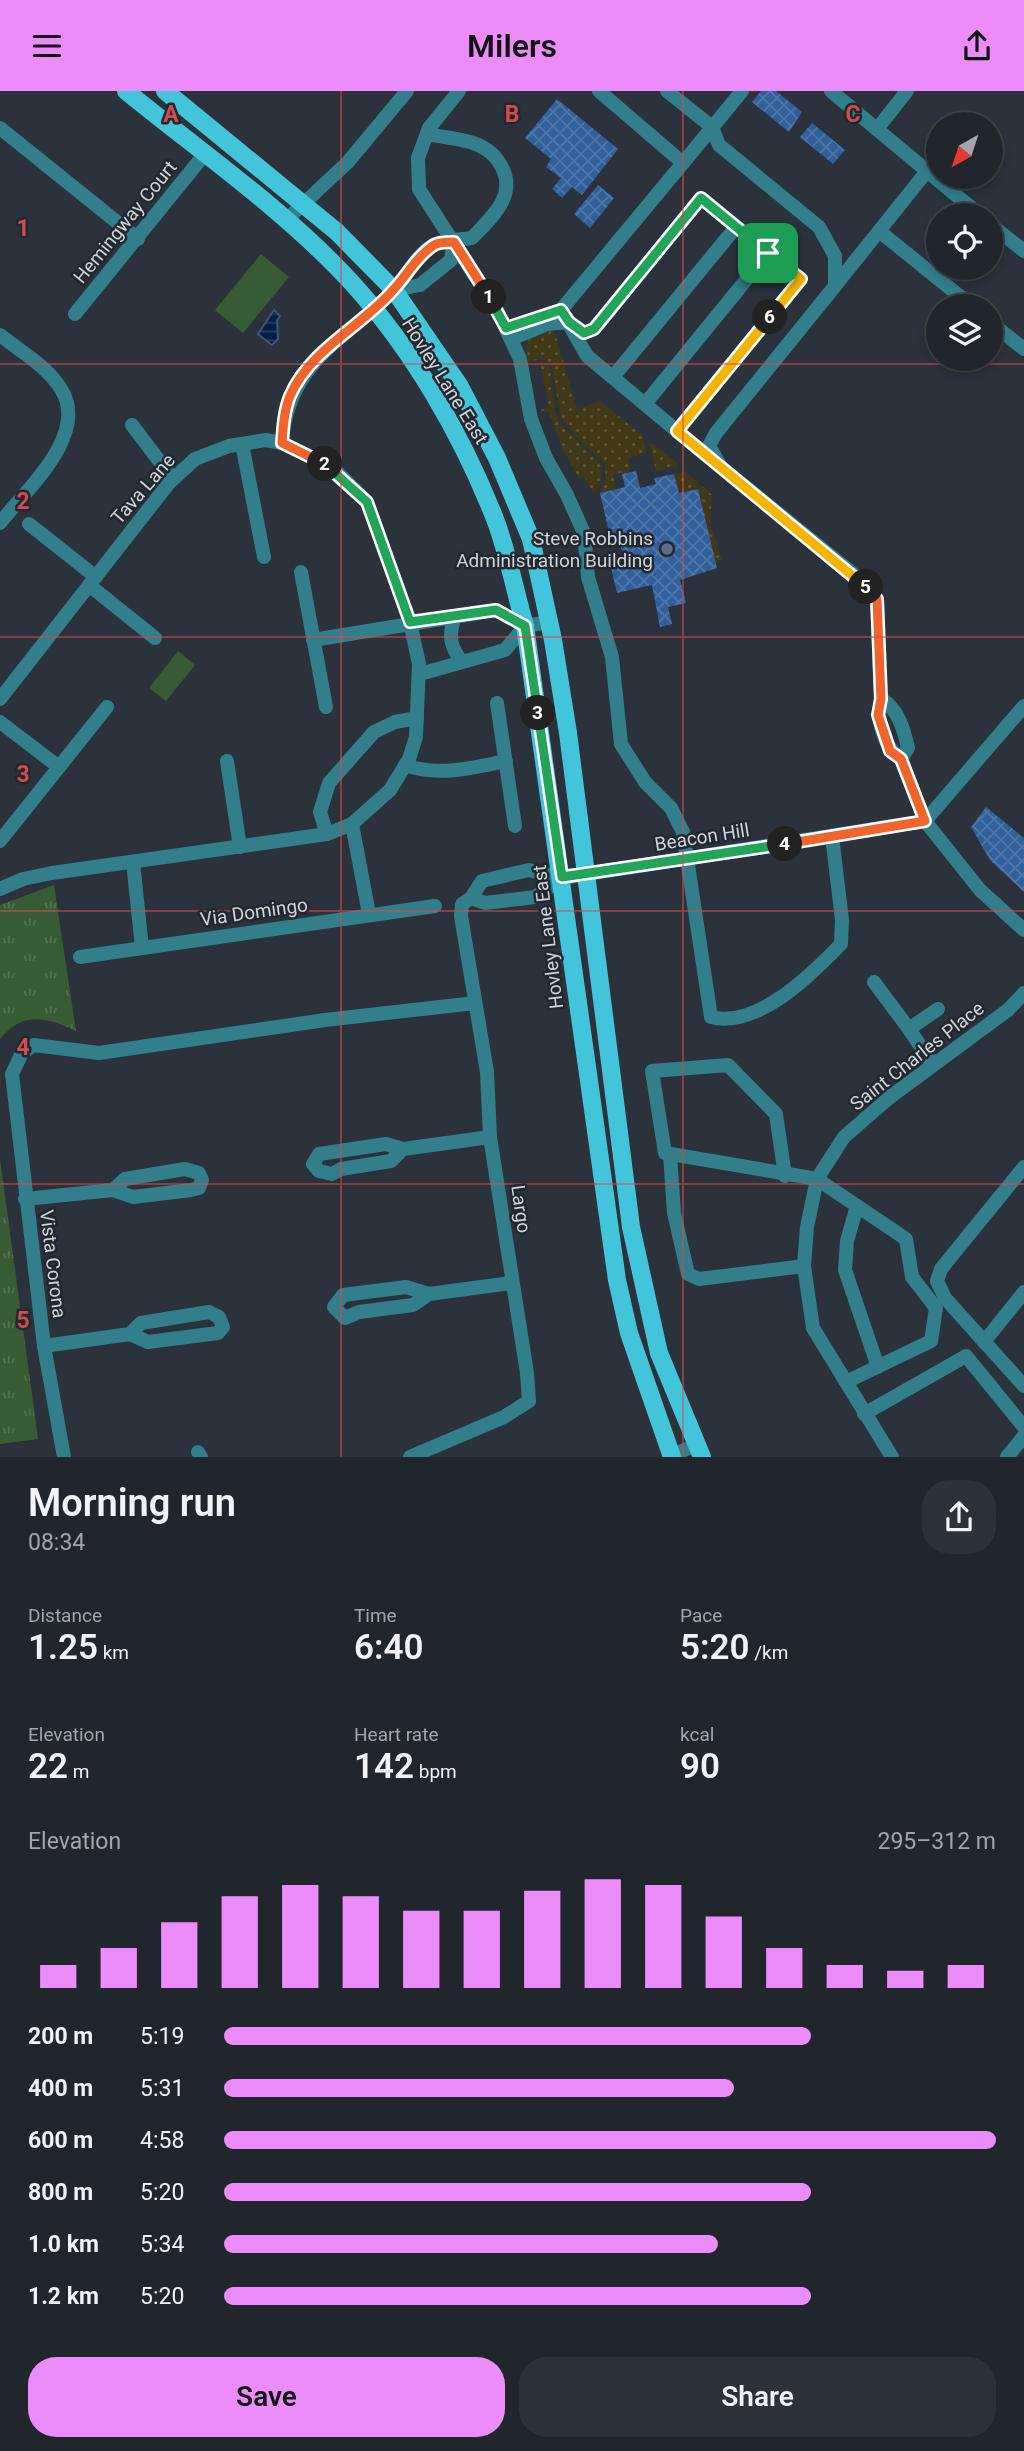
<!DOCTYPE html>
<meta charset="utf-8">
<style>
body{margin:0;font-family:Roboto,sans-serif;background:#2d3238;color:#f1f3f6;height:100vh;display:flex;flex-direction:column;font-size:26px;white-space:nowrap}
*{box-sizing:border-box;margin:0}
p{font-size:23px;color:#a2a5a9}
.icon{flex:none;width:38px;height:38px;fill:none;stroke:currentColor;stroke-width:2;stroke-linecap:round;stroke-linejoin:round}
.map{position:relative;height:1366px;overflow:hidden}
.panel{display:flex;flex-direction:column;background:#20262c;flex:1}
.panel>*{flex:none}
.needle{width:46px;rotate:219deg}
.controls{position:absolute;left:926px;top:21px;display:grid;gap:14px}
.controls a{display:grid;place-items:center;width:77px;height:77px;border-radius:50%;background:#20262c;box-shadow:0 4px 10px #0003,0 0 0 2px #3d4348;font-size:35px}
.pin{position:absolute;display:grid;place-items:center;width:60px;height:60px;color:#fff;margin:-30px;border-radius:14px;box-shadow:0 4px 10px #0006}
.km{position:absolute;width:35px;height:35px;margin:-18px;border-radius:50%;background:#222;color:#fff;font-size:19px;line-height:35px;text-align:center}
.round{display:grid;place-items:center;flex:none;width:74px;height:74px;border-radius:28px;background:#2d3238}
.summary{display:flex;align-items:center;justify-content:space-between;height:119px;padding:0 28px}
h1{font-size:38px;font-weight:600;line-height:52px}
.figures{display:grid;grid-template-columns:repeat(3,1fr);gap:10px;height:119px;padding:7px 28px}
.figures div{display:grid;align-content:center}
.figures b{font-size:35px;font-weight:600}
.figures small{font-size:19px;font-weight:400}
.figures p{font-size:19px}
.chart{height:196px;padding:14px 28px}
.chart p{display:flex;justify-content:space-between}
.chart svg{width:100%;height:126px;margin-top:7px;stroke:#ec8cfb;stroke-width:6}
.action{display:flex;gap:14px;margin-top:auto;padding:14px 28px}
.action a{flex:1;height:80px;border-radius:28px;background:#ec8cfb;color:#111;font-size:28px;font-weight:600;line-height:80px;text-align:center}
.action a+a{background:#2d3238;color:#f1f3f6}
ul{padding:0 28px;list-style:none;font-size:23px}
li{display:grid;grid-template-columns:112px 84px 1fr;align-items:center;height:52px}
li i{height:18px;border-radius:9px;background:#ec8cfb}
header{display:flex;justify-content:space-between;align-items:center;height:91px;padding:0 28px;background:#ec8cfb;color:#111;font-size:32px;font-weight:600}
.map>svg:first-child{display:block}
</style>
<header><svg class="icon" aria-label="menu" viewBox="0 0 24 24"><path d="M4 6h16M4 12h16M4 18h16"/></svg>Milers<svg class="icon" aria-label="share" viewBox="0 0 24 24"><path d="M12 15V3M7 8l5-5 5 5M5 13v7h14v-7"/></svg></header>
<div class="map">
<svg width="1024" height="1366" viewBox="0 0 1024 1366">
<defs>
<pattern id="grass-tufts" width="24" height="20" patternUnits="userSpaceOnUse" patternTransform="scale(1.75)"><rect width="24" height="20" fill="#375c33"/><path d="M3 7l-1-3M5 7V3M7 7l1-3M15 17l-1-3M17 17v-4M19 17l1-3" fill="none" stroke="#537250"/></pattern>
<pattern id="sand-dots" width="8" height="8" patternUnits="userSpaceOnUse" patternTransform="scale(1.75)"><rect width="8" height="8" fill="#413818"/><path d="M2 2h.1M6 6h.1" fill="none" stroke="#5b5439" stroke-width="1.8" stroke-linecap="round"/></pattern>
<pattern id="water-rules" width="6" height="5" patternUnits="userSpaceOnUse" patternTransform="scale(1.75)"><rect width="6" height="5" fill="#001e47"/><path d="M0 2.5h6" fill="none" stroke="#243e61"/></pattern>
<pattern id="building-cross-hatch" width="8" height="8" patternUnits="userSpaceOnUse" patternTransform="scale(1.75)"><rect width="8" height="8" fill="#315f9a"/><path d="M0 0l8 8M0 8l8-8" fill="none" stroke="#4e75a8"/></pattern>
</defs>
<rect width="100%" height="100%" fill="#2b323b"/>
<g fill="url(#grass-tufts)">
<path d="M54,794L76,940C46,926 23,920 0,948V814Z"/>
<path d="M0,1068L38,1348L0,1353Z"/>
</g>
<g fill="url(#sand-dots)">
<path d="M554,238L577,318L600,310L642,344L647,362L628,367L630,380L613,384L616,398L600,402L606,389L605,373L579,349L561,327L551,272L541,268L528,271L526,257L529,248Z"/>
<path d="M543,271L550,277L555,320L562,334L602,375L601,392L594,403L584,386L579,388L563,359L549,321L539,320L549,315L540,272Z"/>
<path d="M652,352L677,372V376L656,380L649,353Z"/>
<path d="M685,380L712,404L710,432L722,470L715,472L698,398L679,402L674,384L667,385Z"/>
</g>
<g fill="#375c33">
<path d="M261,163L289,186L243,242L215,219Z"/>
<path d="M178,560L195,574L166,610L149,597Z"/>
</g>
<path fill="url(#water-rules)" stroke="#3e5573" stroke-width="2" d="M274,219L280,225L277,229L278,248L272,254L258,243Z"/>
<g fill="url(#building-cross-hatch)">
<path d="M761,0H776L802,21L789,41L752,11Z"/>
<path d="M557,8L618,58L582,104L572,96L562,107L552,98L561,87L546,76L551,68L525,47Z"/>
<path d="M812,32L845,59L833,73L800,46Z"/>
<path d="M598,94L614,107L590,137L574,123Z"/>
<path d="M636,380L640,397L656,393L654,387L674,383L679,402L698,398L717,477L680,489L686,512L668,516L672,533L660,536L652,494L617,502L610,472L624,469L619,448L611,450L600,402L625,396L622,383Z"/>
<path d="M986,716L1024,747V801L990,769L971,736Z"/>
</g>
<g fill="none" stroke-linecap="round" stroke-linejoin="round">
<g stroke="#327e8a" stroke-width="14">
<path d="M459,0L429,37L418,67L419,98L498,221L520,268L531,328L546,367L567,404L584,442L588,486L612,566L621,653L645,691L671,717L683,741L711,926C757,938 811,884 841,853L842,829L832,745"/>
<path d="M667,0L712,36L719,54L819,136L835,165V195L716,342L709,355L721,376L852,482L877,508L881,608C876,630 883,655 901,668L908,657C904,639 898,617 881,608"/>
<path d="M831,0L980,124"/>
<path d="M0,37L138,148"/>
<path d="M877,38L907,0"/>
<path d="M683,72L742,0"/>
<path d="M927,80L879,140L972,215"/>
<path d="M285,130L348,71L407,0"/>
<path d="M990,133L1024,160"/>
<path d="M835,195L879,140"/>
<path d="M394,199L420,194L451,169L454,151"/>
<path d="M75,223L204,64"/>
<path d="M990,231L1024,258"/>
<path d="M506,237L561,219L683,72L599,0"/>
<path d="M0,244C20,260 48,276 61,298C90,343 26,399 0,432"/>
<path d="M511,248L547,233L569,231L584,242L594,238L701,107L801,188L677,340L587,265L561,219"/>
<path d="M613,286L736,136"/>
<path d="M645,313L768,162"/>
<path d="M132,334L173,388"/>
<path d="M677,340L715,371"/>
<path d="M282,352C287,273 341,251 392,201C406,187 416,163 435,153C444,148 461,149 472,147C492,126 519,103 500,73C494,62 482,54 470,51C456,47 441,46 427,43"/>
<path d="M242,353L264,466"/>
<path d="M29,433L96,486"/>
<path d="M301,481L326,616"/>
<path d="M89,494L155,547"/>
<path d="M455,525C448,545 450,555 462,571"/>
<path d="M313,549L496,519L525,535L549,531"/>
<path d="M420,583L505,559L525,535"/>
<path d="M0,608L169,392L195,368L229,355L266,349L282,352L332,376L367,411L410,531L419,573L416,646L409,668L390,699L352,733L327,743L52,782L23,788L0,798"/>
<path d="M497,612L515,735"/>
<path d="M0,631L59,676"/>
<path d="M901,668L925,730L980,799L1024,839"/>
<path d="M227,670L240,756"/>
<path d="M405,674C439,686 471,677 506,670"/>
<path d="M352,733L369,823"/>
<path d="M327,743L320,721L329,692L374,641L395,631L417,627"/>
<path d="M0,750L107,616"/>
<path d="M133,771L142,857"/>
<path d="M529,779L562,787L535,806L485,812L471,807L482,790Z"/>
<path d="M562,787L925,730L1024,615"/>
<path d="M80,866L435,815"/>
<path d="M874,891L909,938"/>
<path d="M933,974L909,938L938,918"/>
<path d="M403,1058L391,1070L341,1078L332,1083L319,1080L313,1073L319,1063L386,1053L403,1058L490,1046"/>
<path d="M670,1063L674,1122L688,1183L699,1188L804,1175"/>
<path d="M1024,1076L941,1178L937,1190L945,1207L1024,1295"/>
<path d="M785,1085L776,1023L728,974L652,980L665,1062L817,1088L906,1148L912,1186L936,1217L931,1250L846,1291"/>
<path d="M25,1108L113,1099L133,1106L191,1099L199,1097L202,1089L199,1082L185,1078L125,1088L113,1099"/>
<path d="M857,1115L847,1150L845,1179L878,1276"/>
<path d="M429,1203L413,1214L359,1221L345,1227L334,1216L343,1204L406,1196L429,1203L511,1192"/>
<path d="M984,1251L1024,1201"/>
<path d="M44,1255L130,1243L148,1251L218,1242L223,1236L219,1226L209,1221L141,1232L130,1243"/>
<path d="M864,1323L966,1265L1024,1336"/>
<path d="M198,1361L201,1366"/>
<path d="M64,1366L44,1255L12,983L22,962L34,954L99,962L325,929L475,912"/>
<path d="M410,1366L504,1326L529,1310L527,1282L490,1046L487,981L461,825L462,813L471,807"/>
<path d="M669,1366L695,1354"/>
<path d="M892,1366L813,1237L804,1175L807,1136L817,1088L844,1046L890,1006L1008,919L1024,902"/>
<path d="M1007,1366L1024,1345"/>
</g>
<g stroke="#42c5da" stroke-width="18">
<path d="M126,0C202,62 286,120 352,192C413,259 462,344 495,428C508,462 515,500 525,535L617,1189L629,1242L672,1366"/>
<path d="M165,0L337,141L394,199L459,294L497,367L531,448L553,549L568,642L631,1136L659,1262L702,1366"/>
</g>
</g>
<g fill="none" stroke-linecap="round" stroke-linejoin="round">
<g stroke="#fff" stroke-width="14">
<path id="split-1" d="M489,206L506,237L561,219L569,231L584,242L594,238L701,107L768,162"/>
</g>
<g stroke="#fff" stroke-width="14">
<path id="split-2" d="M325,373L282,352C283,337 284,320 290,305C310,258 363,235 394,198C407,184 417,165 434,154C439,151 448,151 454,151L489,206"/>
</g>
<g stroke="#fff" stroke-width="14">
<path id="split-3" d="M325,373L367,411L410,531L496,519L525,535L538,622"/>
</g>
<g stroke="#fff" stroke-width="14">
<path id="split-4" d="M538,622L562,786L785,753"/>
</g>
<g stroke="#fff" stroke-width="14">
<path id="split-5" d="M785,753L925,730L901,668L890,660L878,624L881,608L877,508L866,496"/>
</g>
<g stroke="#fff" stroke-width="14">
<path id="split-6" d="M770,226L677,340L866,496"/>
</g>
<g stroke="#fff" stroke-width="14">
<path id="split-7" d="M768,162L801,188L770,226"/>
</g>
<use href="#split-1" stroke="#22a559" stroke-width="9"/>
<use href="#split-2" stroke="#f0652b" stroke-width="9"/>
<use href="#split-3" stroke="#22a559" stroke-width="9"/>
<use href="#split-4" stroke="#22a559" stroke-width="9"/>
<use href="#split-5" stroke="#f0652b" stroke-width="9"/>
<use href="#split-6" stroke="#f5b400" stroke-width="9"/>
<use href="#split-7" stroke="#f5b400" stroke-width="9"/>
</g>
<path fill="none" stroke="#d54a4c" stroke-width="2" stroke-opacity="0.55" d="M341,0V1366M683,0V1366M0,273H1024M0,546H1024M0,820H1024M0,1093H1024"/>
<circle fill="#5c6f8a" stroke="#212830" stroke-width="2.5" cx="667" cy="458" r="7"/>
<g text-anchor="middle" dominant-baseline="central" stroke-width="5" stroke-linejoin="round" paint-order="stroke">
<g font-size="19" fill="#d0d4da" stroke="#212830">
<text transform="translate(125 131) rotate(-51)">Hemingway Court</text>
<text transform="translate(445 290) rotate(58)">Hovley Lane East</text>
<text transform="translate(143 398) rotate(-49)">Tava Lane</text>
<text transform="translate(702 746) rotate(-9)">Beacon Hill</text>
<text transform="translate(254 821) rotate(-8)">Via Domingo</text>
<text transform="translate(548 846) rotate(-97)">Hovley Lane East</text>
<text transform="translate(917 965) rotate(-38)">Saint Charles Place</text>
<text transform="translate(521 1118) rotate(82)">Largo</text>
<text transform="translate(53 1173) rotate(83)">Vista Corona</text>
</g>
<g font-size="19" fill="#d0d4da" stroke="#212830" text-anchor="end">
<text x="653" y="447">Steve Robbins<tspan x="653" dy="22">Administration Building</tspan></text>
</g>
</g>
<g font-size="23" text-anchor="middle" font-weight="bold" fill="#d54a4c" stroke="#212830" stroke-width="5" stroke-linejoin="round" paint-order="stroke">
<text x="171" y="31">A</text>
<text x="512" y="31">B</text>
<text x="853" y="31">C</text>
<text x="23" y="145">1</text>
<text x="23" y="418">2</text>
<text x="23" y="691">3</text>
<text x="23" y="964">4</text>
<text x="23" y="1237">5</text>
</g>
</svg>
<div class="controls">
<a><svg class="needle" viewBox="-14 -14 28 28"><path d="M0-13l5 13h-10z" fill="#e53935"/><path d="M0 13l5-13h-10z" fill="#a2a5a9"/></svg></a>
<a><svg class="icon" aria-label="locate" viewBox="0 0 24 24"><circle cx="12" cy="12" r="6"/><path d="M12 2v4M12 18v4M2 12h4M18 12h4"/></svg></a>
<a><svg class="icon" aria-label="layers" viewBox="0 0 24 24"><path d="M12 4l9 5-9 5-9-5zM3 14l9 5 9-5"/></svg></a>
</div>
<div class="pin" style="left:768px;top:162px;background:#1e9e55"><svg class="icon" aria-label="arrive" viewBox="0 0 24 24"><path d="M6 21V4h12l-3 4 3 4H6"/></svg></div>
<b class="km" style="left:489px;top:206px">1</b>
<b class="km" style="left:325px;top:373px">2</b>
<b class="km" style="left:538px;top:622px">3</b>
<b class="km" style="left:785px;top:753px">4</b>
<b class="km" style="left:866px;top:496px">5</b>
<b class="km" style="left:770px;top:226px">6</b>
</div>
<section class="panel">
<div class="summary"><div><h1>Morning run</h1><p>08:34</p></div><a class="round"><svg class="icon" aria-label="share" viewBox="0 0 24 24"><path d="M12 15V3M7 8l5-5 5 5M5 13v7h14v-7"/></svg></a></div>
<div class="figures">
<div><p>Distance</p><b>1.25<small> km</small></b></div>
<div><p>Time</p><b>6:40</b></div>
<div><p>Pace</p><b>5:20<small> /km</small></b></div>
</div>
<div class="figures">
<div><p>Elevation</p><b>22<small> m</small></b></div>
<div><p>Heart rate</p><b>142<small> bpm</small></b></div>
<div><p>kcal</p><b>90</b></div>
</div>
<div class="chart"><p><span>Elevation</span>295–312 m</p>
<svg viewBox="0 0 160 44" preserveAspectRatio="none"><path d="M5 44V36M15 44V30M25 44V21M35 44V12M45 44V8M55 44V12M65 44V17M75 44V17M85 44V10M95 44V6M105 44V8M115 44V19M125 44V30M135 44V36M145 44V38M155 44V36"/></svg>
</div>
<ul>
<li><b>200 m</b>5:19<i style="width:76%"></i></li>
<li><b>400 m</b>5:31<i style="width:66%"></i></li>
<li><b>600 m</b>4:58<i style="width:100%"></i></li>
<li><b>800 m</b>5:20<i style="width:76%"></i></li>
<li><b>1.0 km</b>5:34<i style="width:64%"></i></li>
<li><b>1.2 km</b>5:20<i style="width:76%"></i></li>
</ul>
<div class="action"><a>Save</a><a>Share</a></div>
</section>
